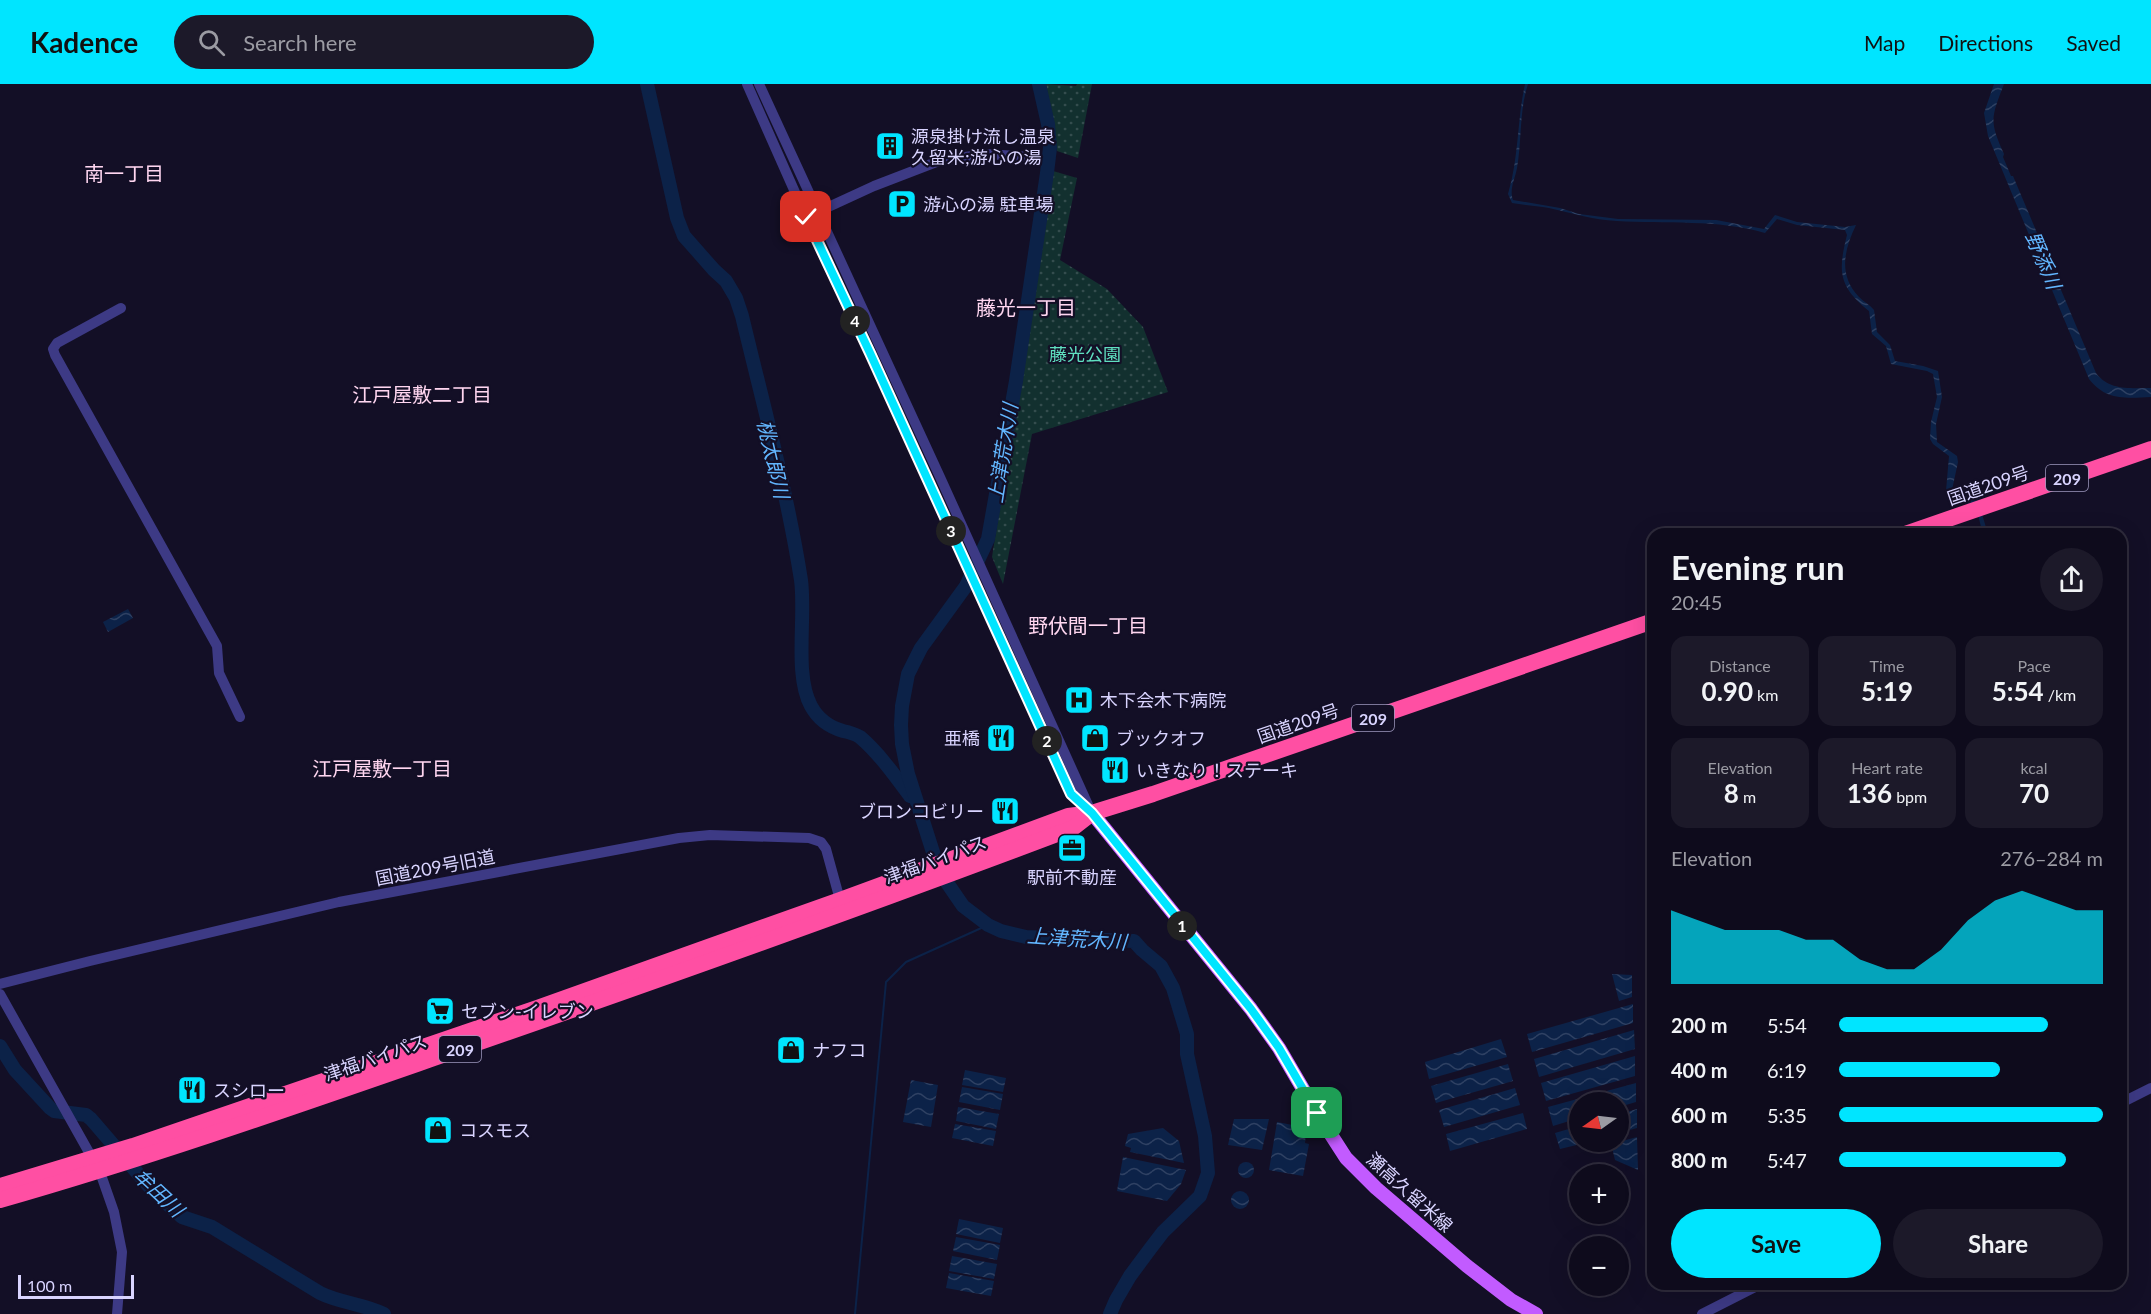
<!DOCTYPE html>
<meta charset="utf-8">
<style>
body{margin:0;font-family:Lato,"Noto Sans JP",sans-serif;background:#1c1929;color:#f1f3f6;height:100vh;display:flex;flex-direction:column;font-size:22px;white-space:nowrap}
*{box-sizing:border-box;margin:0}
p{font-size:20px;color:#9b9ba3}
.icon{flex:none;width:33px;height:33px;fill:none;stroke:currentColor;stroke-width:2;stroke-linecap:round;stroke-linejoin:round}
.map{position:relative;flex:1;overflow:hidden}
.drawer{position:absolute;left:1647px;top:444px;width:480px;height:762px;display:flex;flex-direction:column;background:#0e0b1c;border-radius:18px;box-shadow:0 6px 24px #0002,0 0 0 2px #2e2b3b}
.drawer>*{flex:none}
.needle{width:39px;rotate:256deg}
.controls{position:absolute;left:1569px;top:1008px;display:grid;gap:12px}
.controls a{display:grid;place-items:center;width:60px;height:60px;border-radius:50%;background:#0e0b1c;box-shadow:0 6px 24px #0002,0 0 0 2px #2e2b3b;font-size:30px}
.scale{position:absolute;left:18px;bottom:15px;width:116px;box-sizing:border-box;padding-left:6px;border:3px solid #d9d4ff;border-top:0;font-size:16px;line-height:21px;white-space:nowrap;color:#d9d4ff;-webkit-text-stroke:4px #130f26;paint-order:stroke}
.pin{position:absolute;display:grid;place-items:center;width:51px;height:51px;color:#fff;margin:-26px;border-radius:12px;box-shadow:0 3px 9px #0006}
.km{position:absolute;width:30px;height:30px;margin:-15px;border-radius:50%;background:#222;color:#fff;font-size:16px;line-height:30px;text-align:center}
.round{display:grid;place-items:center;flex:none;width:63px;height:63px;border-radius:32px;background:#1c1929}
.overview{display:flex;align-items:center;justify-content:space-between;height:102px;padding:0 24px}
h1{font-size:33px;font-weight:700;line-height:45px}
.stats{display:grid;grid-template-columns:repeat(3,1fr);gap:9px;height:102px;padding:6px 24px}
.stats div{display:grid;align-content:center;border-radius:15px;background:#1c1929;text-align:center}
.stats b{font-size:26px;font-weight:700}
.stats small{font-size:16px;font-weight:400}
.stats p{font-size:16px}
.chart{height:168px;padding:12px 24px}
.chart p{display:flex;justify-content:space-between}
.chart svg{width:100%;height:108px;margin-top:6px;fill:#00e5ff;opacity:.7}
.primary-button{display:flex;gap:12px;margin-top:auto;padding:12px 24px}
.primary-button a{flex:1;height:69px;border-radius:36px;background:#00e5ff;color:#111;font-size:24px;font-weight:700;line-height:69px;text-align:center}
.primary-button a+a{background:#1c1929;color:#f1f3f6}
ul{padding:0 24px;list-style:none;font-size:20px}
li{display:grid;grid-template-columns:96px 72px 1fr;align-items:center;height:45px}
li i{height:15px;border-radius:8px;background:#00e5ff}
header{display:flex;align-items:center;gap:36px;box-sizing:border-box;height:84px;padding:0 30px;background:#00e5ff;color:#111}
header strong{font-size:28px}
nav{display:flex;gap:33px;margin-inline-start:auto;font-size:21px}
.search{width:420px;height:54px;background:#1c1929;display:flex;align-items:center;gap:15px;box-sizing:border-box;padding:0 21px;border-radius:33px;color:#9b9ba3;font-size:22px}
.map>svg:first-child{display:block}
</style>
<header>
<strong>Kadence</strong>
<div class="search"><svg class="icon" aria-label="search" viewBox="0 0 24 24"><circle cx="10" cy="10" r="6"/><path d="M15 15l6 6"/></svg>Search here</div>
<nav><a>Map</a><a>Directions</a><a>Saved</a></nav>
</header>
<div class="map">
<svg width="2151" height="1230" viewBox="0 0 2151 1230">
<defs>
<pattern id="park-dots" width="8" height="8" patternUnits="userSpaceOnUse" patternTransform="scale(1.5)"><rect width="8" height="8" fill="#12302f"/><path d="M2 2h.1M6 6h.1" fill="none" stroke="#344d4e" stroke-width="1.8" stroke-linecap="round"/></pattern>
<pattern id="water-waves" width="16" height="10" patternUnits="userSpaceOnUse" patternTransform="scale(1.5)"><rect width="16" height="10" fill="#0c2248"/><path d="M0 5q4-4 8 0t8 0" fill="none" stroke="#2f4163"/></pattern>
</defs>
<rect width="100%" height="100%" fill="#130f26"/>
<g fill="url(#park-dots)">
<path d="M1046,0L1076,2L1077,0H1092L1078,74L1057,67Z"/>
<path d="M1053,87L1077,94L1060,176L1107,205L1143,243L1168,308L1032,350L1003,500L992,473Z"/>
</g>
<g fill="url(#water-waves)">
<path d="M1525,0H1528C1519,27 1522,57 1517,84C1515,95 1509,105 1513,116L1560,124L1579,130L1618,135L1716,136L1764,145L1775,131L1797,138L1845,143L1856,141C1844,166 1838,191 1859,213C1864,218 1870,221 1874,226L1877,248L1890,261L1895,277L1923,282L1938,287L1942,313L1936,340L1937,358L1957,372L1958,378L1952,406L1978,417L1988,450H1983L1978,431L1972,421L1952,414L1946,407L1949,372L1933,360L1930,355L1931,338L1937,313L1933,290L1927,287L1891,280L1886,262L1872,250L1869,227C1838,202 1838,187 1847,151L1845,146L1797,141L1777,135L1765,149C1717,135 1667,140 1617,137C1593,136 1572,129 1549,124C1537,122 1524,121 1512,119L1508,110C1519,74 1517,36 1525,0Z"/>
<path d="M1994,0H2004C1991,34 1989,37 2004,70L2003,73L2011,92H2013L2096,289C2109,307 2131,304 2151,304V313C2126,314 2106,317 2089,295L1988,52L1984,29Z"/>
<path d="M128,525L133,534L108,548L103,538Z"/>
<path d="M1612,890L1632,891V913L1619,917Z"/>
<path d="M1633,920V939L1532,968L1527,950Z"/>
<path d="M1634,946L1635,965L1539,993L1534,975Z"/>
<path d="M1501,955L1507,973L1429,995L1425,978Z"/>
<path d="M1635,972V992L1546,1017L1541,999Z"/>
<path d="M1508,980L1513,997L1436,1019L1431,1002Z"/>
<path d="M965,986L1006,994L1003,1008L962,1001Z"/>
<path d="M911,996L938,1001L931,1043L903,1038Z"/>
<path d="M1636,999V1018L1619,1023L1618,1018H1580L1579,1034L1553,1042L1548,1023Z"/>
<path d="M962,1003L1003,1010L1000,1026L959,1018Z"/>
<path d="M1515,1004L1520,1021L1444,1043L1439,1026Z"/>
<path d="M958,1023L999,1030L996,1045L956,1037Z"/>
<path d="M1637,1025V1044L1619,1049V1030Z"/>
<path d="M1523,1029L1527,1045L1450,1067L1446,1050Z"/>
<path d="M1234,1035H1269L1262,1066L1228,1061Z"/>
<path d="M1277,1038L1303,1043L1306,1049L1305,1059L1309,1060L1303,1092L1269,1086Z"/>
<path d="M955,1040L996,1047L993,1062L952,1054Z"/>
<path d="M1579,1042L1580,1058H1589L1560,1065L1555,1049Z"/>
<path d="M1163,1044L1179,1057L1184,1079L1130,1068L1131,1064L1125,1062L1128,1050Z"/>
<path d="M1637,1053L1638,1086L1615,1076L1611,1060Z"/>
<path d="M1123,1073L1186,1086L1181,1100L1167,1117L1117,1107Z"/>
<circle cx="1246" cy="1086" r="8"/>
<circle cx="1240" cy="1116" r="9"/>
<path d="M959,1135L1003,1144L1000,1159L956,1150Z"/>
<path d="M956,1153L1000,1161L997,1176L953,1167Z"/>
<path d="M952,1172L997,1180L994,1195L949,1187Z"/>
<path d="M949,1189L994,1197L991,1212L946,1204Z"/>
</g>
<g fill="none" stroke-linecap="round" stroke-linejoin="round">
<path stroke="#0c2248" stroke-width="2" d="M855,1230L886,898L906,878L988,841"/>
<g stroke="#0c2248" stroke-width="14">
<path d="M647,0L677,134L684,152L714,186L726,197L736,214L742,232C763,320 787,407 801,496C806,533 794,591 811,622C818,635 829,643 843,647C848,648 855,650 860,653C878,668 896,693 910,712"/>
<path d="M1039,0L1048,40L1050,64L1047,89L1016,297L988,455L966,502L921,564L908,590L902,622L901,641L902,660L908,690L939,787L963,822L988,841L1001,847L1026,853L1134,857L1142,866L1161,882L1173,904L1187,950V970L1205,1052L1208,1089L1200,1112L1163,1148L1150,1165L1130,1192L1116,1216L1110,1230"/>
<path d="M0,962L15,986L50,1024L54,1027L86,1031L91,1035L153,1107L182,1133L212,1143L320,1209C340,1219 364,1220 384,1230"/>
</g>
<g stroke="#3d3a85" stroke-width="10">
<path d="M747,0L806,133L870,269L1071,710L1092,729"/>
<path d="M759,0L940,393L1089,723"/>
<path d="M811,131L874,102L939,77L985,70L1032,73"/>
<path d="M121,224L57,259L53,265L55,271L217,562L219,589L240,633"/>
<path d="M0,900L90,877L339,818L679,754L710,751L809,754L821,758L826,765L840,816"/>
<path d="M0,910L100,1088L114,1128L122,1168L117,1230"/>
<path d="M2121,1019L2151,1004"/>
<path d="M1702,1230L1761,1200"/>
</g>
<path stroke="#c25bff" stroke-width="14" d="M1092,729L1251,925L1279,964L1317,1029L1346,1074L1376,1104L1467,1182L1511,1216L1536,1230"/>
<g stroke="#ff4fa3" stroke-width="16">
<path d="M1905,450L2151,365"/>
<path d="M0,1102L133,1062L537,924L840,816L1068,732L1092,729L1153,710L1653,537"/>
<path d="M0,1116C147,1074 290,1024 434,974C648,900 861,824 1073,744L1091,730"/>
</g>
</g>
<g fill="none" stroke-linecap="round" stroke-linejoin="round">
<g stroke="#fff" stroke-width="12">
<path id="route" d="M806,133L870,269L1071,710L1092,729L1251,925L1279,964L1317,1029"/>
</g>
<use href="#route" stroke="#00e5ff" stroke-width="8"/>
</g>
<defs>
<g id="building-square" transform="scale(1.5)"><rect x="-9" y="-9" width="18" height="18" rx="4" fill="#00e5ff" stroke="#130f26"/><path d="M-4-6H4V6H1V3H-1V6H-4ZM-2.5-4.3h1.7v1.8h-1.7ZM.8-4.3h1.7v1.8H.8ZM-2.5-1h1.7V.8h-1.7ZM.8-1h1.7V.8H.8Z" fill="#111"/></g>
<g id="parking-square" transform="scale(1.5)"><rect x="-9" y="-9" width="18" height="18" rx="4" fill="#00e5ff" stroke="#130f26"/><path d="M-3.5-5.5H1a3.5 3.5 0 0 1 0 7H-1V5.5H-3.5ZM-1-3.4V-.6H.8a1.4 1.4 0 0 0 0-2.8Z" fill="#111"/></g>
<g id="hospital-square" transform="scale(1.5)"><rect x="-9" y="-9" width="18" height="18" rx="4" fill="#00e5ff" stroke="#130f26"/><path d="M-5-5h3v3.5h4V-5h3V5h-3V1.5h-4V5h-3Z" fill="#111"/></g>
<g id="restaurant-square" transform="scale(1.5)"><rect x="-9" y="-9" width="18" height="18" rx="4" fill="#00e5ff" stroke="#130f26"/><path d="M-5-6h1v4h1v-4h1v4h1v-4h1v5L-1.5 .5V6h-2V.5L-5-1ZM5-6V6H3V1.5H1.5Q1.5-4 5-6Z" fill="#111"/></g>
<g id="shop-square" transform="scale(1.5)"><rect x="-9" y="-9" width="18" height="18" rx="4" fill="#00e5ff" stroke="#130f26"/><path d="M-5-2.5h2.3a2.7 3.5 0 0 1 5.4 0H5L5.5 6h-11ZM-1.5-2.5h3a1.5 2.3 0 0 0-3 0Z" fill="#111"/></g>
<g id="office-square" transform="scale(1.5)"><rect x="-9" y="-9" width="18" height="18" rx="4" fill="#00e5ff" stroke="#130f26"/><path d="M-6-3h4V-5.5h4V-3h4V5H-6ZM-1-4.5V-3h2v-1.5ZM-6 0V1H6V0Z" fill="#111"/></g>
<g id="supermarket-square" transform="scale(1.5)"><rect x="-9" y="-9" width="18" height="18" rx="4" fill="#00e5ff" stroke="#130f26"/><path d="M-6-5.5h2.5l.6 2H6L4.5 2H-2.5L-4.4-4H-6ZM-1.5 3.2a1.3 1.3 0 1 0 .1 0ZM3 3.2a1.3 1.3 0 1 0 .1 0Z" fill="#111"/></g>
</defs>
<g fill-rule="evenodd">
<use href="#building-square" x="890" y="62"/>
<use href="#parking-square" x="902" y="120"/>
<use href="#hospital-square" x="1079" y="616"/>
<use href="#restaurant-square" x="1001" y="654"/>
<use href="#shop-square" x="1095" y="654"/>
<use href="#restaurant-square" x="1115" y="686"/>
<use href="#restaurant-square" x="1005" y="727"/>
<use href="#office-square" x="1072" y="764"/>
<use href="#supermarket-square" x="440" y="927"/>
<use href="#shop-square" x="791" y="966"/>
<use href="#restaurant-square" x="192" y="1006"/>
<use href="#shop-square" x="438" y="1046"/>
</g>
<g text-anchor="middle" dominant-baseline="central" stroke-width="4.5" stroke-linejoin="round" paint-order="stroke">
<g fill="#130f26" stroke="#9e99be" stroke-width="1.5">
<rect x="2046" y="381" width="42" height="26" rx="4.5"/>
<rect x="1352" y="621" width="42" height="26" rx="4.5"/>
<rect x="439" y="952" width="42" height="26" rx="4.5"/>
</g>
<g font-size="16" font-weight="bold" fill="#d9d4ff">
<text x="2067" y="394">209</text>
<text x="1373" y="634">209</text>
<text x="460" y="965">209</text>
</g>
<g font-size="18" fill="#d9d4ff" stroke="#130f26" text-anchor="start">
<text x="911" y="52">源泉掛け流し温泉<tspan x="911" dy="21">久留米;游心の湯</tspan></text>
<text x="923" y="120">游心の湯 駐車場</text>
<text x="1100" y="616">木下会木下病院</text>
<text x="980" y="654" text-anchor="end">亜橋</text>
<text x="1116" y="654">ブックオフ</text>
<text x="1136" y="686">いきなり！ステーキ</text>
<text x="984" y="727" text-anchor="end">ブロンコビリー</text>
<text x="1072" y="793" text-anchor="middle">駅前不動産</text>
<text x="461" y="927">セブン-イレブン</text>
<text x="812" y="966">ナフコ</text>
<text x="213" y="1006">スシロー</text>
<text x="459" y="1046">コスモス</text>
</g>
<g font-size="18" fill="#5fe0c0" stroke="#130f26">
<text x="1085" y="270">藤光公園</text>
</g>
<g font-size="18" fill="#d9d4ff" stroke="#130f26">
<text transform="translate(1988 401) rotate(-19)">国道209号</text>
<text transform="translate(1298 639) rotate(-19)">国道209号</text>
<text transform="translate(935 775) rotate(-20)">津福バイパス</text>
<text transform="translate(435 783) rotate(-11)">国道209号旧道</text>
<text transform="translate(375 973) rotate(-19)">津福バイパス</text>
<text transform="translate(1410 1108) rotate(42)">瀬高久留米線</text>
</g>
<g font-size="20" fill="#ffd6f0" stroke="#130f26">
<text x="124" y="89">南一丁目</text>
<text x="1026" y="223">藤光一丁目</text>
<text x="422" y="310">江戸屋敷二丁目</text>
<text x="1088" y="541">野伏間一丁目</text>
<text x="382" y="684">江戸屋敷一丁目</text>
</g>
<g font-size="20" font-style="italic" fill="#62b6ff" stroke="#130f26">
<text transform="translate(2044 176) rotate(67)">野添川</text>
<text transform="translate(1002 369) rotate(-81)">上津荒木川</text>
<text transform="translate(774 375) rotate(77)">桃太郎川</text>
<text transform="translate(1077 854) rotate(4)">上津荒木川</text>
<text transform="translate(159 1108) rotate(43)">牟田川</text>
</g>
</g>
</svg>
<div class="controls">
<a><svg class="needle" viewBox="-14 -14 28 28"><path d="M0-13l5 13h-10z" fill="#e53935"/><path d="M0 13l5-13h-10z" fill="#9b9ba3"/></svg></a>
<a>+</a>
<a>−</a>
</div>
<div class="scale">100 m</div>
<div class="pin" style="left:1317px;top:1029px;background:#1e9e55"><svg class="icon" aria-label="arrive" viewBox="0 0 24 24"><path d="M6 21V4h12l-3 4 3 4H6"/></svg></div>
<div class="pin" style="left:806px;top:133px;background:#d93025"><svg class="icon" aria-label="check" viewBox="0 0 24 24"><path d="M5 12l5 5 9-10"/></svg></div>
<b class="km" style="left:1182px;top:842px">1</b>
<b class="km" style="left:1047px;top:657px">2</b>
<b class="km" style="left:951px;top:447px">3</b>
<b class="km" style="left:855px;top:237px">4</b>
<section class="drawer">
<div class="overview"><div><h1>Evening run</h1><p>20:45</p></div><a class="round"><svg class="icon" aria-label="share" viewBox="0 0 24 24"><path d="M12 15V3M7 8l5-5 5 5M5 13v7h14v-7"/></svg></a></div>
<div class="stats">
<div><p>Distance</p><b>0.90<small> km</small></b></div>
<div><p>Time</p><b>5:19</b></div>
<div><p>Pace</p><b>5:54<small> /km</small></b></div>
</div>
<div class="stats">
<div><p>Elevation</p><b>8<small> m</small></b></div>
<div><p>Heart rate</p><b>136<small> bpm</small></b></div>
<div><p>kcal</p><b>70</b></div>
</div>
<div class="chart"><p><span>Elevation</span>276–284 m</p>
<svg viewBox="0 0 160 44" preserveAspectRatio="none"><path d="M0 44V14L10 18L20 22L30 22L40 22L50 26L60 26L70 34L80 38L90 38L100 30L110 18L120 10L130 6L140 10L150 14L160 14V44z"/></svg>
</div>
<ul>
<li><b>200 m</b>5:54<i style="width:79%"></i></li>
<li><b>400 m</b>6:19<i style="width:61%"></i></li>
<li><b>600 m</b>5:35<i style="width:100%"></i></li>
<li><b>800 m</b>5:47<i style="width:86%"></i></li>
</ul>
<div class="primary-button"><a>Save</a><a>Share</a></div>
</section>
</div>
